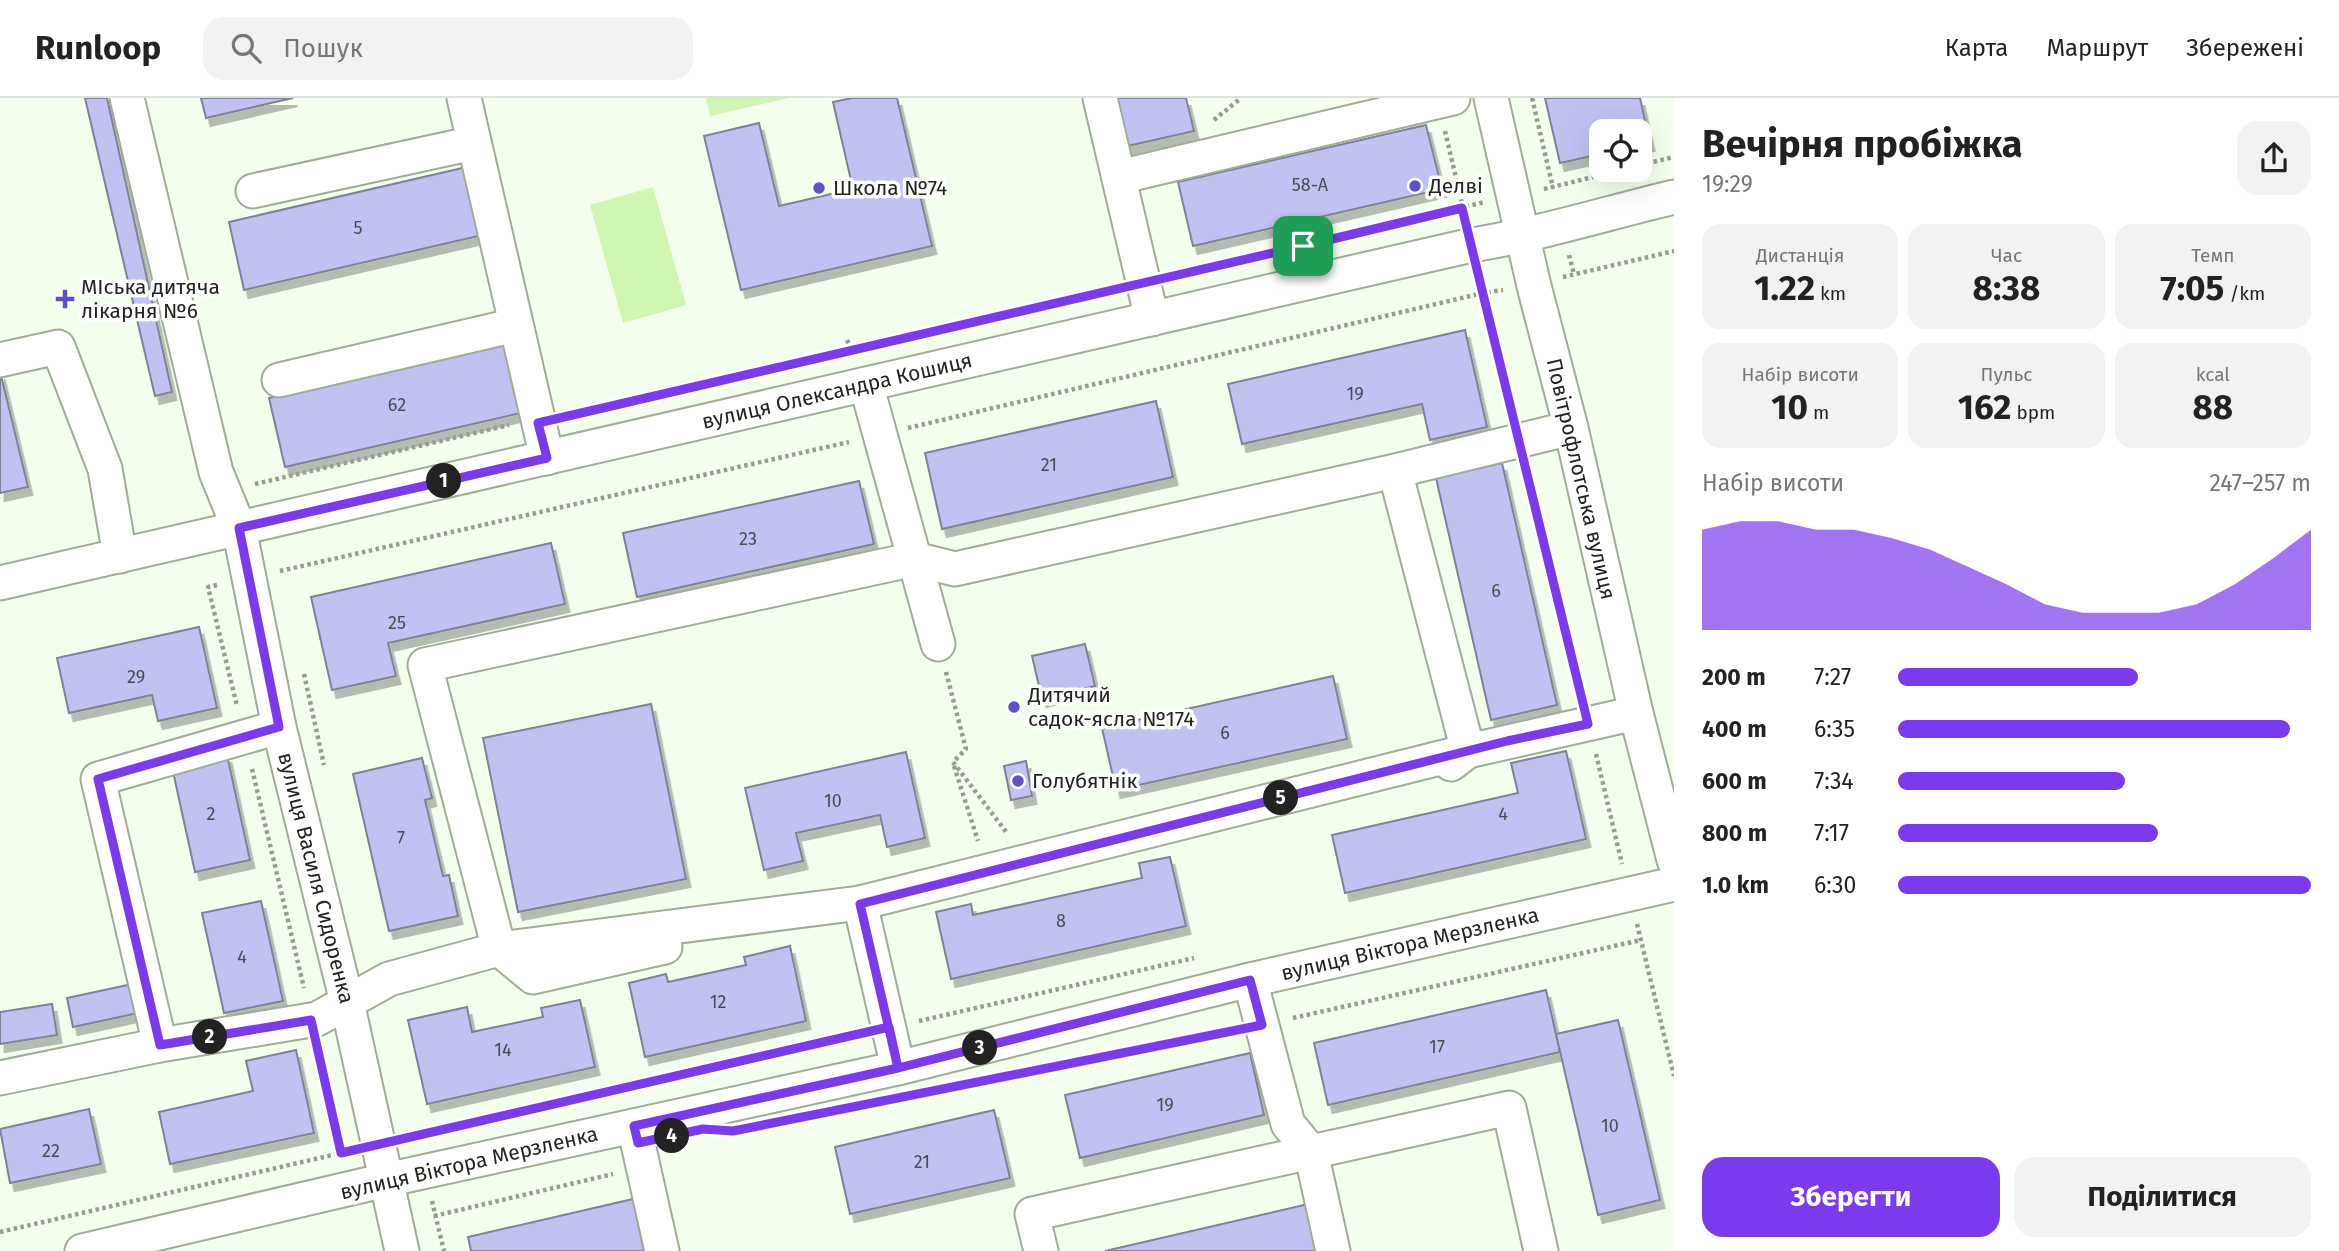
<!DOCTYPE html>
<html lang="uk">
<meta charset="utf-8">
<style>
body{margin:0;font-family:"Fira Sans",sans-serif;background:#f2f2f2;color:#222;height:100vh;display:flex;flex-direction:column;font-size:26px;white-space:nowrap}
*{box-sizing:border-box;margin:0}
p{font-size:23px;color:#767676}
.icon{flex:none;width:38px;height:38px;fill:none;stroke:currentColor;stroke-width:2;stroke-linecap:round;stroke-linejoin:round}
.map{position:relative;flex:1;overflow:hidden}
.drawer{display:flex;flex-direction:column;background:#fff;width:665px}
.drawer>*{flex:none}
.controls{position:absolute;left:1589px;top:21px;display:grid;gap:14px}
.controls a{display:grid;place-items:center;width:63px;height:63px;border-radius:14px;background:#fff;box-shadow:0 7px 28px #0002;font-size:35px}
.pin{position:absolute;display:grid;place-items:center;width:60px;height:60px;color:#fff;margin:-30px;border-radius:14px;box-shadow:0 4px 10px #0006}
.km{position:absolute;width:35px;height:35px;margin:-18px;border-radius:50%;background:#222;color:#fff;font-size:19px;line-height:35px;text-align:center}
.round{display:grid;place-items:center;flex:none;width:74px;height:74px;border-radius:21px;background:#f2f2f2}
.head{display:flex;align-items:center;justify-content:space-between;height:119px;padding:0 28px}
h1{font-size:38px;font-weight:700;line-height:52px}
.figures{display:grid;grid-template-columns:repeat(3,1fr);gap:10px;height:119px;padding:7px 28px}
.figures div{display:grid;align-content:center;border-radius:18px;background:#f2f2f2;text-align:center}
.figures b{font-size:35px;font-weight:700}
.figures small{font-size:19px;font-weight:400}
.figures p{font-size:19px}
.chart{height:196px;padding:14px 28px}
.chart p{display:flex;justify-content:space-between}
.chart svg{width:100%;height:126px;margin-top:7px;fill:#7c3aed;opacity:.7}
.action{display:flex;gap:14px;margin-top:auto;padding:14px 28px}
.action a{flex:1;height:80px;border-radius:21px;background:#7c3aed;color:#fff;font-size:28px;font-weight:700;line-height:80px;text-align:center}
.action a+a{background:#f2f2f2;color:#222}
ul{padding:0 28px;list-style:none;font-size:23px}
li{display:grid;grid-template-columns:112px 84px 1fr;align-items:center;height:52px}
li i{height:18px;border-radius:9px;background:#7c3aed}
header{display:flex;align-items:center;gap:42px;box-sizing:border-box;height:98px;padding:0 35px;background:#fff;border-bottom:2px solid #e0e0e0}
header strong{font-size:33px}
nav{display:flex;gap:38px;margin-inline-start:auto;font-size:24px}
.search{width:490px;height:63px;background:#f2f2f2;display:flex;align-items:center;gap:18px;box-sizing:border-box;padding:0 24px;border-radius:21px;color:#767676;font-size:26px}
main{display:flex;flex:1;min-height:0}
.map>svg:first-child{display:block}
</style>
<header>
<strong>Runloop</strong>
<div class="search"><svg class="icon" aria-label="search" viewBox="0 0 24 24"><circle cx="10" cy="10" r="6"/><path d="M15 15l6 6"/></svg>Пошук</div>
<nav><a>Карта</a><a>Маршрут</a><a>Збережені</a></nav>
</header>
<main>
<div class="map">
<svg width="1674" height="1153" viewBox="0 0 1674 1153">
<defs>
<filter id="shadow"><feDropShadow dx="4.5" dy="8" stdDeviation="0" flood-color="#0004"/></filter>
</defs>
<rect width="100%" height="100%" fill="#f5ffee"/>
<g fill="#cff6b2">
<path d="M706,0H789L710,18Z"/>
<path d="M653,89L686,207L623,225L590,107Z"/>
</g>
<g fill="#c2c2f2" stroke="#808194" stroke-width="2" filter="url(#shadow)">
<path d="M85,0H107L172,294L155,298Z"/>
<path d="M201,0H293L206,20Z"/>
<path d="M852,0H897L932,148L741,192L704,38L759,25L779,108L853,91L833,4Z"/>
<path d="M1111,0H1186L1194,33L1123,49Z"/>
<path d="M1545,0H1640L1650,45L1640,47V33H1601V56L1560,65Z"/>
<path d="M1426,27L1442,91L1193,148L1178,84Z"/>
<path d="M471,68L487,136L244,192L229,124Z"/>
<path d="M1465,232L1487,329L1430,342L1422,306L1242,346L1228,286Z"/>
<path d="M508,245L525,314L285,369L269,300Z"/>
<path d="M0,273L28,389L0,395Z"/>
<path d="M1156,303L1173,379L942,431L925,355Z"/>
<path d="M1502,365L1557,607L1491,622L1436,380Z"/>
<path d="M859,383L874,446L637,499L623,435Z"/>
<path d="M551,445L565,506L388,545L396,578L332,592L311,499Z"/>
<path d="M199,529L217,610L158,623L152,597L69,615L57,560Z"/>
<path d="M1085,546L1095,588L1042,601L1032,558Z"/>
<path d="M1333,578L1347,641L1116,692L1102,630Z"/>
<path d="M651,606L686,781L518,814L483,640Z"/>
<path d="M1566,653L1586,741L1345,795L1332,737L1518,695L1511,665Z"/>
<path d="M906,654L925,740L887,749L880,717L796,735L803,763L764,772L745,690Z"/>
<path d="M227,657L250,762L195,774L172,669Z"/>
<path d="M422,660L432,700L425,702L443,778L449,777L458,818L389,833L353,676Z"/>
<path d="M1026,663L1032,698L1011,702L1004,668Z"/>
<path d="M1170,759L1186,828L951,881L936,814L971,806L973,817L1142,780L1139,765Z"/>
<path d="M261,803L283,903L224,915L202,815Z"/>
<path d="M790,848L806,923L645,959L629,885L666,876L668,884L746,867L744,859Z"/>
<path d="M137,885L143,914L73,929L67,900Z"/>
<path d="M1546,892L1560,954L1328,1007L1314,945Z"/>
<path d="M580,902L595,969L427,1006L408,922L467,909L472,934L543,919L541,910Z"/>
<path d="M52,906L57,937L0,946V914Z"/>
<path d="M1618,922L1660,1102L1598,1117L1556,936Z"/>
<path d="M296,952L314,1035L170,1066L159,1014L253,993L246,963Z"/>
<path d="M1250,955L1264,1017L1080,1060L1065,997Z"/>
<path d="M89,1011L101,1066L10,1085L0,1031Z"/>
<path d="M994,1012L1010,1080L850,1116L835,1049Z"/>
<path d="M633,1101L644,1153H471L468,1139Z"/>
<path d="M1313,1105L1324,1153H1105Z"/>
</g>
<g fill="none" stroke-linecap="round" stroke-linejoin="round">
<g stroke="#a0ab98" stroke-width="37">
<g id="minor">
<path d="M127,0L216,374L239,430L279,629L347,904L402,1153"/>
<path d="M464,0L547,360"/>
<path d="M1100,0L1152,221"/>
<path d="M1491,0L1534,188L1571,330L1636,615L1674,762"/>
<path d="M1119,79L1453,0"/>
<path d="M253,93L474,45"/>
<path d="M0,262L58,249L105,371L120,458"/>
<path d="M279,282L516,227"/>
<path d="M866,286L938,546"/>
<path d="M1395,373L1468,653L860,805L499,851L425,567L915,461L955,471L1395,373L1571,330"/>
<path d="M0,485L1472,147C1540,136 1607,115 1674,99"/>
<path d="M1451,666L1468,653L1636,615"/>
<path d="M860,805L898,970"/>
<path d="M1250,882L1288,1026L1311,1054L1333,1153"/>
<path d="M160,947L98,681L279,629"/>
<path d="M0,980L160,947L317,921L389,881L499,851L533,879L665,849"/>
<path d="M634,1028L662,1153"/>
<path d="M82,1153L386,1082L898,970L1250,882L1674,786"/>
<path d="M1041,1153L1032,1116L1509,1010L1541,1153"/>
</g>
</g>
<g stroke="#959d90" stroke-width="4.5" stroke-dasharray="3.5 3.5" stroke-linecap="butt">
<path d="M1532,0L1553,90"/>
<path d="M1214,22L1241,0"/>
<path d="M1445,33L1463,110"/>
<path d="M1640,67L1674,59"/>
<path d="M1544,91L1622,72"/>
<path d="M1569,157L1574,176"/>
<path d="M1479,176L1512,314"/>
<path d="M1173,179L1485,104"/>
<path d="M1563,179L1674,153"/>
<path d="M847,242L853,254"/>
<path d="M569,317L1113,192"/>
<path d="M908,330L1483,195L1503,192"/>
<path d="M1527,373L1581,596"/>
<path d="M255,386L509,327"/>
<path d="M280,473L849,344"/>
<path d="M217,487L208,489L237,608"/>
<path d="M946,574L966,651L953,664L1007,735"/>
<path d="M304,576L324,667"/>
<path d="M1596,656L1622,766"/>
<path d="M954,668L978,743"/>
<path d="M252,671L304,890"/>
<path d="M1637,826L1674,978"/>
<path d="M1293,920L1641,842"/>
<path d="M919,923L1194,860"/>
<path d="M318,953L341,1055"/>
<path d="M1022,975L1230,933"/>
<path d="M408,1040L860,936"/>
<path d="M432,1103L444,1153"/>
<path d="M434,1118L613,1076"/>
<path d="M0,1134L341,1055"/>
</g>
<use href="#minor" stroke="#fff" stroke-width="33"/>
</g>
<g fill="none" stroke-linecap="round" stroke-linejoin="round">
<g stroke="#fff" stroke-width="14">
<path id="route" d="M1303,148L538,325L547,360L239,430L279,629L98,681L160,947L311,922L341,1055L889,929L898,970L1250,882L1262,927L733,1033L703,1031L638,1045L634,1028L898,970L860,806L1507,643L1588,626L1462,110L1303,148"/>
</g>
<use href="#route" stroke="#7c3aed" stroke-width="9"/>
</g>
<g fill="#614fc7" stroke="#fff" stroke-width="2.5">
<circle cx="1415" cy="88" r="7"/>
<circle cx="819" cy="90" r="7"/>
<path d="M61.5 190.5h7v7h7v7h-7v7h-7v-7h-7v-7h7z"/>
<circle cx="1014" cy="609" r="7"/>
<circle cx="1018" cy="683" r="7"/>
</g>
<g text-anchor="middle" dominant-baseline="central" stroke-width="7" stroke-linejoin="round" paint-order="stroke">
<g font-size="18" fill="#494c53">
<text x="1310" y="87">58-А</text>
<text x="358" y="130">5</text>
<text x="1355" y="296">19</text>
<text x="397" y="307">62</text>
<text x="1049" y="367">21</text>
<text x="748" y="441">23</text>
<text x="1496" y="493">6</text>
<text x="397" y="525">25</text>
<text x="136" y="579">29</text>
<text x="1225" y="635">6</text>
<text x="833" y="703">10</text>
<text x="211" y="716">2</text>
<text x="1503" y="716">4</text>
<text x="401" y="740">7</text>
<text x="1061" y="823">8</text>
<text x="242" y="859">4</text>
<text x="718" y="904">12</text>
<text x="1437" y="949">17</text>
<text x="503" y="952">14</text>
<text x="1165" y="1007">19</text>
<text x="1610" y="1028">10</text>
<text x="51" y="1053">22</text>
<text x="922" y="1064">21</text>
</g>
<g font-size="21" fill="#21251e" stroke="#fff" text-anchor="start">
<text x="1429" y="88">Делві</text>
<text x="833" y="90">Школа №74</text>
<text x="81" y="189">МІська дитяча<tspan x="81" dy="24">лікарня №6</tspan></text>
<text x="1028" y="597">Дитячий<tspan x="1028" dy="24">садок-ясла №174</tspan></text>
<text x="1032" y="683">Голубятнік</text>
</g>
<g font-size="21" fill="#21251e" stroke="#fff">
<text transform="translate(837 293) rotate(-13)">вулиця Олександра Кошиця</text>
<text transform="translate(1581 381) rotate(77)">Повітрофлотська вулиця</text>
<text transform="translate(316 780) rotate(76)">вулиця Василя Сидоренка</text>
<text transform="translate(1410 846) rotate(-13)">вулиця Віктора Мерзленка</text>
<text transform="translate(469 1065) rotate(-13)">вулиця Віктора Мерзленка</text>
</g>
</g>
</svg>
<div class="controls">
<a><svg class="icon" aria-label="locate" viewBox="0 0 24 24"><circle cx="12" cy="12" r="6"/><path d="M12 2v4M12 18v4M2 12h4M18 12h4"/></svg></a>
</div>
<div class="pin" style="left:1303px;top:148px;background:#1e9e55"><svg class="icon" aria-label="arrive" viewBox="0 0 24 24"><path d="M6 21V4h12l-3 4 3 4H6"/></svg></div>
<b class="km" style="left:444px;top:383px">1</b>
<b class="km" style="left:210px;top:939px">2</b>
<b class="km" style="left:980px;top:950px">3</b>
<b class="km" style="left:672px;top:1038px">4</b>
<b class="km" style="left:1281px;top:700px">5</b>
</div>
<section class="drawer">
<div class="head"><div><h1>Вечірня пробіжка</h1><p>19:29</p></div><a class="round"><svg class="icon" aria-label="share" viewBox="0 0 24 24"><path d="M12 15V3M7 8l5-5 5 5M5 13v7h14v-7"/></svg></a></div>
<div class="figures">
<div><p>Дистанція</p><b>1.22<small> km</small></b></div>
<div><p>Час</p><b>8:38</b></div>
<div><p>Темп</p><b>7:05<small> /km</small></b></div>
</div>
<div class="figures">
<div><p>Набір висоти</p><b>10<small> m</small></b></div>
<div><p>Пульс</p><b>162<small> bpm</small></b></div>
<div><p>kcal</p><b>88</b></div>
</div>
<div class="chart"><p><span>Набір висоти</span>247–257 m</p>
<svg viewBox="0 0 160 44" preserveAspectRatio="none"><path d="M0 44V9L10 6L20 6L30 9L40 9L50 12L60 16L70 22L80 28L90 35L100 38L110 38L120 38L130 35L140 28L150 19L160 9V44z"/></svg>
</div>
<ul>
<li><b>200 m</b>7:27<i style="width:58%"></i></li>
<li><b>400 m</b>6:35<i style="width:95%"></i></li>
<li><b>600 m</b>7:34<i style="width:55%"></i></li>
<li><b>800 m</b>7:17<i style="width:63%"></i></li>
<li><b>1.0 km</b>6:30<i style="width:100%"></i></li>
</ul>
<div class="action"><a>Зберегти</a><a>Поділитися</a></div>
</section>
</main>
